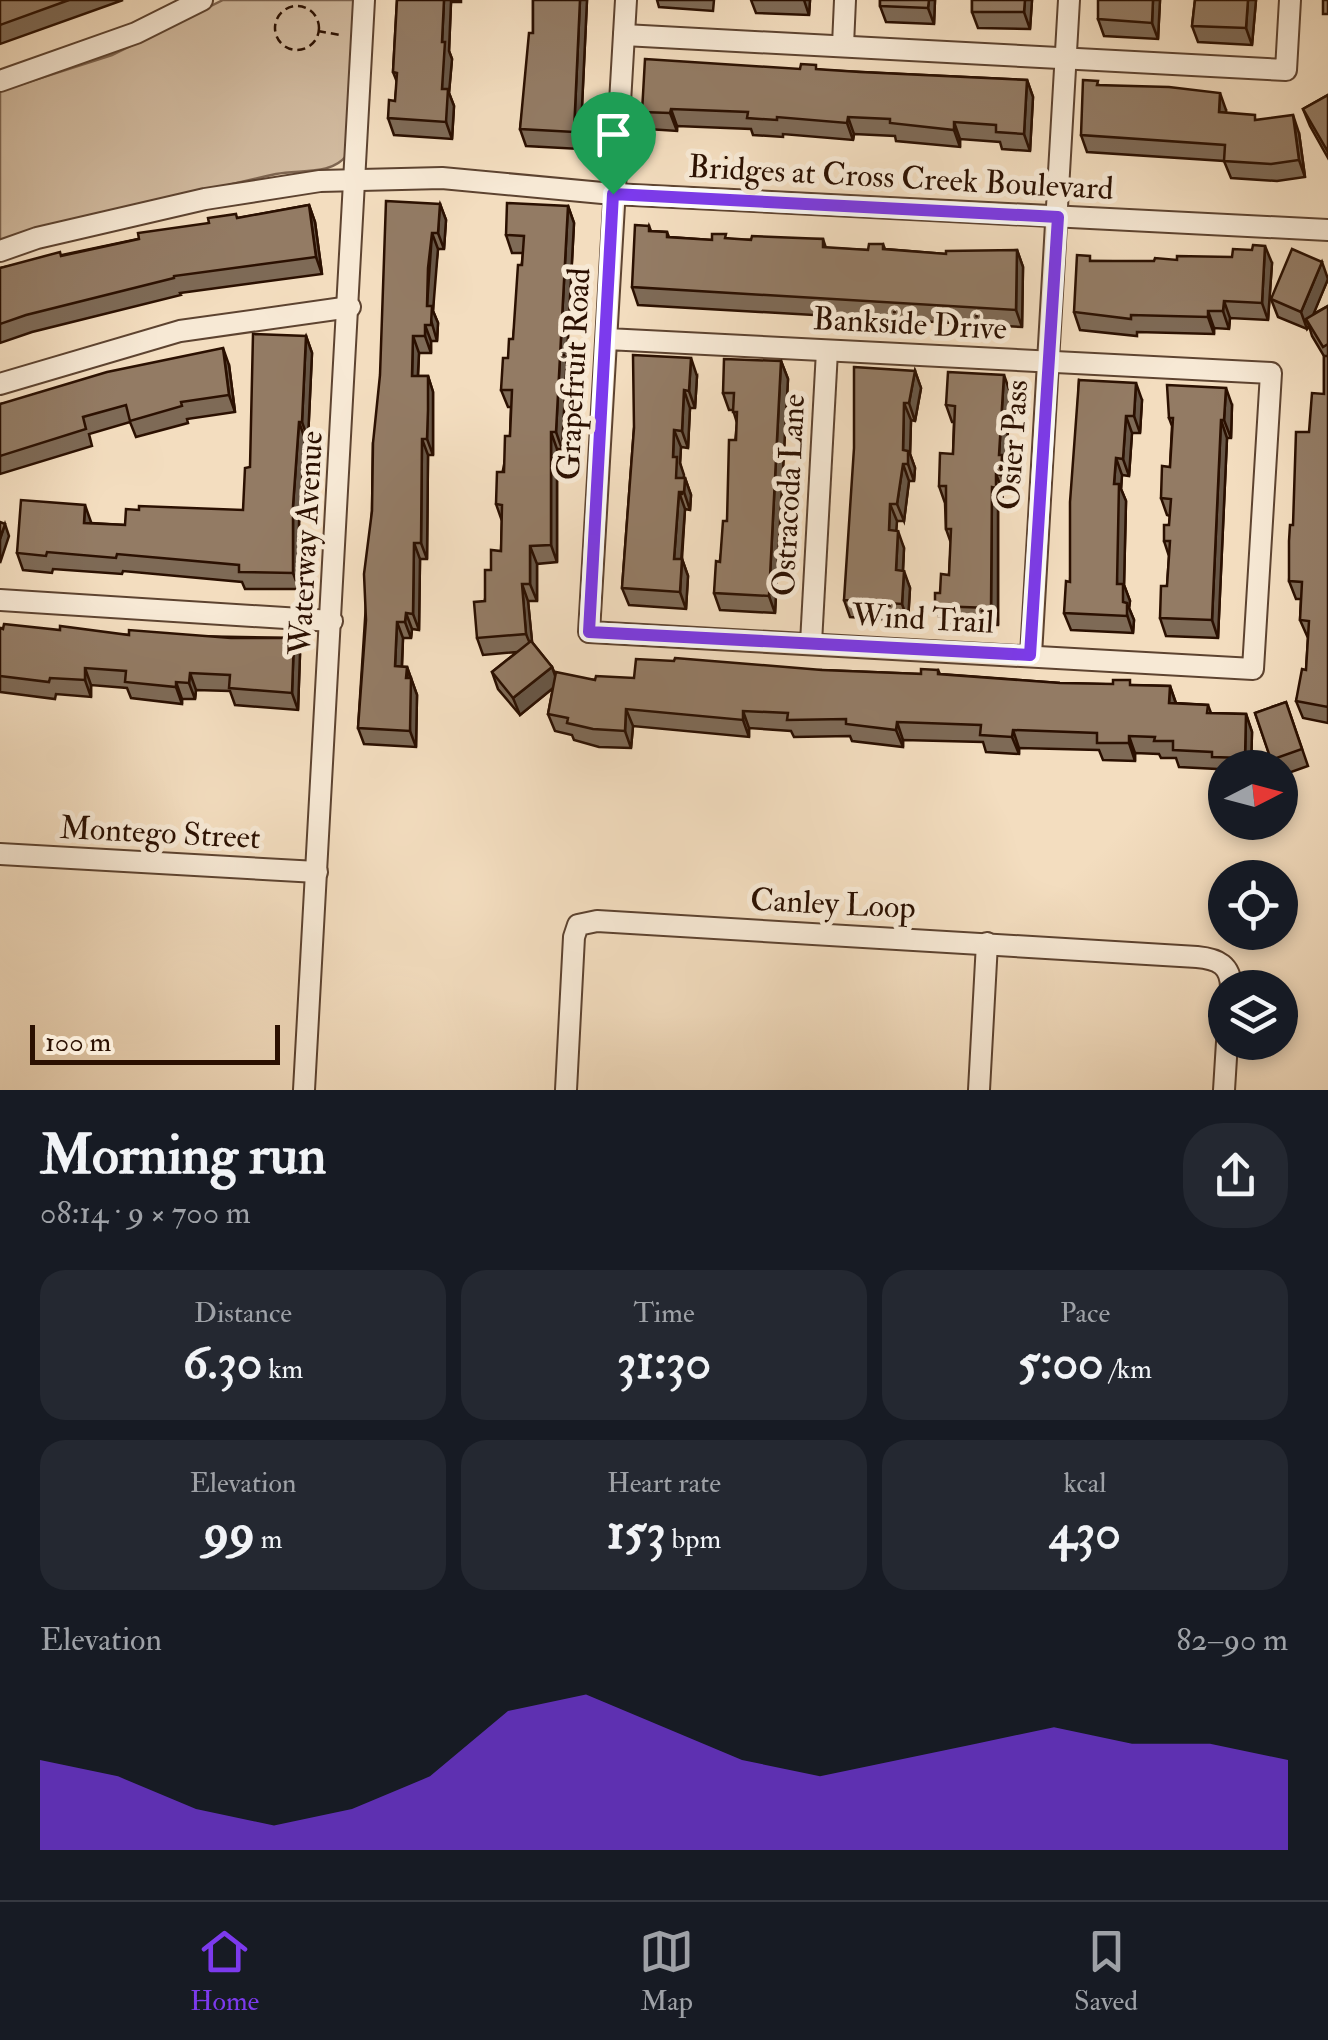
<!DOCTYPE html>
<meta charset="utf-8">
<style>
body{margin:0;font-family:"IM FELL Double Pica",serif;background:#242831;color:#f1f3f6;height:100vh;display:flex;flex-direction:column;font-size:38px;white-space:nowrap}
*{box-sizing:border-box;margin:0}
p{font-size:32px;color:#9ea1a6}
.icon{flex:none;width:55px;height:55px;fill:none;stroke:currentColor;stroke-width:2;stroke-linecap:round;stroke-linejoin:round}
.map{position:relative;height:1090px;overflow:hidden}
.drawer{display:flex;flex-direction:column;background:#171b24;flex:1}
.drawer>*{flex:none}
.needle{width:65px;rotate:84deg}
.fabs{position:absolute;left:1208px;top:750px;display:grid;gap:20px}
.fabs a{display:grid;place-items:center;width:90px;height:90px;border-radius:50%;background:#171b24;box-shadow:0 5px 15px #0003;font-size:50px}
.scale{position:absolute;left:30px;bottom:25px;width:250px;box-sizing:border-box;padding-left:10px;border:5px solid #2b1001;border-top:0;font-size:28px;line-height:35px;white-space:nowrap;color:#2b1001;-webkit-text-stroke:8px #f7e9d5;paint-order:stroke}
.pin{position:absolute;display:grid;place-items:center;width:85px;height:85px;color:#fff;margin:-102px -42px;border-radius:50% 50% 50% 0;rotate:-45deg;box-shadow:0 0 10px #0007}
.pin .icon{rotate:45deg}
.round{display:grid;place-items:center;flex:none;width:105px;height:105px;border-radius:40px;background:#242831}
.summary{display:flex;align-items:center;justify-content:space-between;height:170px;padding:0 40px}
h1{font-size:55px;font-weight:700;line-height:75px}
.figures{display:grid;grid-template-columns:repeat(3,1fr);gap:15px;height:170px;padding:10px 40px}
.figures div{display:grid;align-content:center;border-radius:25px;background:#242831;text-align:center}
.figures b{font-size:50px;font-weight:700}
.figures small{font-size:28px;font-weight:400}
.figures p{font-size:28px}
.chart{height:280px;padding:20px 40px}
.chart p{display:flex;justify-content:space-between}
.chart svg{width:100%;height:180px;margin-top:10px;fill:#7c3aed;opacity:.7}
.dock{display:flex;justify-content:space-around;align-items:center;height:140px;border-top:2px solid #363941;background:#171b24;font-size:28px;color:#9ea1a6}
.dock a{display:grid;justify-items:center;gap:5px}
.dock .active{color:#7c3aed}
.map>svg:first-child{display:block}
</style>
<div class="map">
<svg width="1328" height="1090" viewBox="0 0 1328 1090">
<rect width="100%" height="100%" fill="#f3ddbf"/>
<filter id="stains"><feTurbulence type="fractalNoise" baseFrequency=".002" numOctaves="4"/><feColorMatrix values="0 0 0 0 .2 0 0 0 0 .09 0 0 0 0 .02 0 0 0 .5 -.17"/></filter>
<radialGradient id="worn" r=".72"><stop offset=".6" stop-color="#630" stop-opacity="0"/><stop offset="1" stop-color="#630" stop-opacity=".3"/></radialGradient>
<path fill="#d1ba9f" stroke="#7e6550" stroke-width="2.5" d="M223,0H356L347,155C331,176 300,169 276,174C184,194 92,220 0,243V91L112,55Z"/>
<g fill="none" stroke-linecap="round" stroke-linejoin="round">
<g stroke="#5d4330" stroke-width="24">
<g id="street">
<path d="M624,35L1286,70L1290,0"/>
<path d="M843,45L845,0"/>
<path d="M0,81L136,33L202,0"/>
<path d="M0,251L37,238L205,199L320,181L442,178L613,194L1328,230"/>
<path d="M607,339L1271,373L1253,669L589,632L626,0"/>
<path d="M0,384L180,331L350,307"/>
<path d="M0,600L332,621"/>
<path d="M811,643L827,351"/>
<path d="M1031,655L1069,0"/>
<path d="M0,854L317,872"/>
<path d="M304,1090L364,0"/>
<path d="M566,1090L574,937L578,925L597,921L1197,957C1218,959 1231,965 1231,988"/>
<path d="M979,1090L987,943"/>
<path d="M1224,1090L1227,1042"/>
</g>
</g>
<g stroke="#2b1001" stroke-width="2.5" stroke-dasharray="8 5" stroke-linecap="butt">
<circle cx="297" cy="28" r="22"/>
<path d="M318,31L340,35"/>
</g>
<use href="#street" stroke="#f7e9d5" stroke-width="20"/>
</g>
<g fill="#7e6a56" stroke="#2b1001" stroke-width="2.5">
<path d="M0,0H123L0,44Z"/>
<path d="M397,0H461V2H451L449,51L452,59L449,93L454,106L452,139L394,135L388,118L395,101L397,82L393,72Z"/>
<path d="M533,0H587L580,149L526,146L520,129L533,33Z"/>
<path d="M657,0H714L713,11L659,7Z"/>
<path d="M751,0H810L809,15L756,13Z"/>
<path d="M880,0H935L934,24L886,22L880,6Z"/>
<path d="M972,0H1032L1030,29L978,28L972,12Z"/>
<path d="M1160,0L1158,39L1104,36L1098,19Z"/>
<path d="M1195,0H1256L1252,45L1198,42L1192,26Z"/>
<path d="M800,69L1027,80L1033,97L1030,151L1002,149L1000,142L960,139V147L896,141L895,136L854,134L853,140L783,134V137L753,135L751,129L677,126V131L648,129L642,112Z"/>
<path d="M1099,85L1226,110V113L1299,133L1305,177L1277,181L1231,178L1224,161L1087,152L1081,135Z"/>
<path d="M1328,95V158L1310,126L1303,109Z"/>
<path d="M440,204L446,220L444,249H438L434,284L433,311L438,323L437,341H431V353H419L418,376H428L433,392V455H428L427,559H420L419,630L412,629L411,638H403L402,667H407L417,695L416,747L364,744L358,728L372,511L373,443Z"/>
<path d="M309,205L315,222L322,274L180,293L181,295L32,332L0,343V268L238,218Z"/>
<path d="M568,206L574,223L562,449H557V562L537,564V601H528L532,642L552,667L556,676L595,680L822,670L921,674L938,670L940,674L1060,683L1170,686L1176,703L1208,705L1211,713L1246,714L1252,732L1251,768H1225V775L1219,774L1217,769L1179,767L1176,758H1161L1159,754L1135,753V761L1103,760L1099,750L1019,748V754L986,752L983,742L903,740V747L852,741L850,736L794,737L791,731L749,728V737L633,726L631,748L599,747L574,740L572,735L555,731L548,714L553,688L520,715L498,689L492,672L517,652L483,655L477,638L491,570L501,551L502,521L496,504L510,436L511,407H508L501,390L513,339L523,253H512L506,235Z"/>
<path d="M649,226L651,231L667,232L669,237L712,240L823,239L826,248L868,250L883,244L885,249L946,254L1017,250L1023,267L1022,327L638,305L632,287Z"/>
<path d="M1092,261L1272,263L1268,320L1230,318L1229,329L1214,328V334L1137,332V336L1080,330L1074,312Z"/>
<path d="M1328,279L1313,314L1328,306V723L1303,718L1296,701L1306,670L1308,638L1300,620L1301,599H1296L1289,581L1293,525L1309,432L1324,394V356L1312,336L1309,326L1307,329L1278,317L1271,299Z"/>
<path d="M306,336L312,353L308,439H305L299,523V589H245L242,582L123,571L122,574L53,569L52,573L23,570L17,553L91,523L125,525L243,510L250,467Z"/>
<path d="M781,361L788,379L775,613L720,610L714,593L727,521L737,423L733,410H729L723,393Z"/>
<path d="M229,365L235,412L187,419L188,423L136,437L130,422L89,434L92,446L0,474V404Z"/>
<path d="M915,371L921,388L915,421L911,420L910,454L915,468L914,481H909L904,521H897L896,531L904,548L903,571L910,588L908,621L850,617L844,600Z"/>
<path d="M697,376L695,408H690L688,448L681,447L680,463L684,478H685L691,495L690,510L685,509L682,559L688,576L686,609L629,605L622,588L634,428Z"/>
<path d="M1079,380L1142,400L1140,433H1132L1129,476L1122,475L1121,489L1126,501L1124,585L1130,601L1129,608L1134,620L1133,633L1071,630L1064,613L1070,582Z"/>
<path d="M1010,392L1006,466L1008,473V492H1003L1002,505H998V625L941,623L935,606L949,575L951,543L946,529L945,503L939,486L953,454L954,422H952L946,405Z"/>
<path d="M1232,405L1231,438H1227L1218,638L1166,636L1160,618L1167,586L1169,556L1164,541L1169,525L1170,516L1167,515L1161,498L1170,467L1172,426L1169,418Z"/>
<path d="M0,628L129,635L294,638L300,654L298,710L235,705L230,691L196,690L195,699H182V704L131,698L127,688L91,685V697L56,694L55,699L0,692Z"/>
<path d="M1286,702L1308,766L1280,776V768H1274L1255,713Z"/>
</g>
<g fill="#675646" stroke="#2b1001" stroke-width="2.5">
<path d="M444,0H451V2L449,51L452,59L449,93L454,106L452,139L446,122L442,89V42Z"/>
<path d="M580,0H587L580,149L574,132Z"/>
<path d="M804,0H810L809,15Z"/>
<path d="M929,0H935L934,24L928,8Z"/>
<path d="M1025,0H1032L1030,29L1024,12Z"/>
<path d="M1153,0H1160L1158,39L1152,23Z"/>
<path d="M1248,0H1256L1252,45L1246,28Z"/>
<path d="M1027,80L1033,97L1030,151L1024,134Z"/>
<path d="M1220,93L1226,110L1225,130L1219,112Z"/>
<path d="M671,109L677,126V131L670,113Z"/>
<path d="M1293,115L1299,133L1305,177L1299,160Z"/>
<path d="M848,117L854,134L853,140L847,123Z"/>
<path d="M954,122L960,139V147L954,130Z"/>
<path d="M440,204L446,220L444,249L438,233Z"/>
<path d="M309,205L315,222L322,274L316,257Z"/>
<path d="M568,206L574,223L562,449L556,432Z"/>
<path d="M432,233L438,249L433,311L438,323L437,341L427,306Z"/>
<path d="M1265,246L1272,263L1268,320L1262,303Z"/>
<path d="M1017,250L1023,267L1022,327L1016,310Z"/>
<path d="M1322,262L1328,279L1309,325L1306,319L1309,326L1307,329L1301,312Z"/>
<path d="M1224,301L1230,318L1229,329L1223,311Z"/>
<path d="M1208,311L1214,328V334L1208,317Z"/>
<path d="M425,325L431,341V353L425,336Z"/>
<path d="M306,336L312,353L308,439L302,422Z"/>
<path d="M413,336L419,353L417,392L412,376Z"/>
<path d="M223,348L229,365L235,412L229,395Z"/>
<path d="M691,358L697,376L695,408L689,391Z"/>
<path d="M781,361L788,379L775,613L769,596Z"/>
<path d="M915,371L921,388L915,421L909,403Z"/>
<path d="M1004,375L1010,392L1006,466L1008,473V492L1001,475L999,455Z"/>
<path d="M428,376L433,392V455L427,439Z"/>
<path d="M1136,383L1142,400L1140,433L1134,416Z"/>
<path d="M1226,388L1232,405L1231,438L1224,420Z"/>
<path d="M684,390L690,408L688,448L682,431Z"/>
<path d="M904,403L911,420L910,454L915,468L914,481L903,450Z"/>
<path d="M1126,416L1132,433L1129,476L1123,459Z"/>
<path d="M1221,420L1227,438L1218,638L1212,620Z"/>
<path d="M299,422L305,439L299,523V589L293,573V506Z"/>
<path d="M674,430L681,447L680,463L684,475L682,495L676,478L673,457Z"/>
<path d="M551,432L557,449V562L551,545Z"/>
<path d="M422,439L428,455L427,559L421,543Z"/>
<path d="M1116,458L1122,475L1121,489L1126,501L1124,585L1130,601L1129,608L1134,620L1133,633L1117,584L1114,484Z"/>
<path d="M903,464L909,481L904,521L897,504Z"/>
<path d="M996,474L1003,492L1002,505L996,488Z"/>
<path d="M685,478L691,495L690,510L684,492Z"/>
<path d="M992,487L998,505V625L991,608Z"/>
<path d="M679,492L685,509L680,576L674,559Z"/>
<path d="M890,504L897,521L895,547L889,530Z"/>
<path d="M85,505L91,522L90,539L84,523Z"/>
<path d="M5,524L9,536L0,563V539Z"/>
<path d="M898,531L904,548L902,587L896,570Z"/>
<path d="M414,543L420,559L419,630L413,614Z"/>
<path d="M530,546L537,564V601L530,584Z"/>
<path d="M682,559L688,576L686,609L680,592Z"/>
<path d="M904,571L910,588L908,621L902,604Z"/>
<path d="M522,584L528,601L533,651L526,634Z"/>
<path d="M406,613L412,629L411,638L405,622Z"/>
<path d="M397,622L403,638L401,683L395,666Z"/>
<path d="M294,638L300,654L298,710L292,693Z"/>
<path d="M407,667L417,695L416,747L410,731Z"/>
<path d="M552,667L558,684L520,715L513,698Z"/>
<path d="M85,668L91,685V697L85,680Z"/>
<path d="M190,673L196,690L195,699L189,683Z"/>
<path d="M176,682L182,699V704L176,687Z"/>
<path d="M1170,686L1176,704L1169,703Z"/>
<path d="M626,709L633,726L631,748L625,731Z"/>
<path d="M743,711L749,728V737L743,720Z"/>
<path d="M1246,714L1252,732L1251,768H1248L1245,758Z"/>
<path d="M897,722L903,740V747L896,730Z"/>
<path d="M1013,730L1019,748V754L1012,737Z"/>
<path d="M1129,736L1135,753V761L1129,743Z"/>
</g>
<g fill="#937b64" stroke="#2b1001" stroke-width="2.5">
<path d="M0,0H69L0,25Z"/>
<path d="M397,0H444L442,42H445L442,89H448L446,122L388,118L389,100L395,101L397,73L393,72Z"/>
<path d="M533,0H580L574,132L520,129L529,33H533Z"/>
<path d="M880,0H929L928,8L880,6Z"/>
<path d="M972,0H1025L1024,12H972Z"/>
<path d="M1098,0H1153L1152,23L1098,19Z"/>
<path d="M1195,0H1248L1246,28L1192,26Z"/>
<rect x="1323" y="0" width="5" height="14"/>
<path d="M645,59L800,69L801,64L816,65V69L860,72L1027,80L1024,134L996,132V125L954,122V130L890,123V119L848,117L847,123L777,117V120L747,118L748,112L671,109L670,113L642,112Z"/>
<path d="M1083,80L1098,81L1097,85L1169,87L1220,93L1219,112L1255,115V120L1293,115L1299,160L1271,164L1224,161L1225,145L1081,135Z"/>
<path d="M1328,95V152L1303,109Z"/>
<path d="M386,201L440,204L438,233H432L428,268L427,306H432L431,325H425V336H413L412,376H428V410L427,439H422L421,543H414L413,614L406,613L405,622H397L395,666L407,667L406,678H411L410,731L358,728L366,620L364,574L372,511L373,443L380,375Z"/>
<path d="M507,203L568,206L556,432H551V545L530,546V584H522L526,634L477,638L474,602L485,601V570H491V550L501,551L502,505L496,504L497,472H504L505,436H510L512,390H501L503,358H508L509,339H513L518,265H522L524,236L506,235Z"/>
<path d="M309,205L316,257L174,276V278L26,315L0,324V268L60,252L61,256L139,239L138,233L209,223L208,218L236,214L237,218Z"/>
<path d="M635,225L649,226V231L667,232V237L712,240V234H726L725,238L751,240L752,236L823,239V247L868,250L869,244H883V249L946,254V251L1017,250L1016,310L632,287Z"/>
<path d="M1253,245L1265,246L1262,303L1224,301L1223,311H1208V317L1131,315V319L1074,312L1077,255L1090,256V261H1154L1155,258L1177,260V256L1232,257L1233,249L1252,250Z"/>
<path d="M1292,249L1322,262L1301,312L1271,299Z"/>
<path d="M1328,306V344L1323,347L1306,319Z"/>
<path d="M253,334L306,336L302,422H299L293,506V573L239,572V565L117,554L116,558L47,552L46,556L17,553L21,500L85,505L84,523L125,525L126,509L139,510V506L243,510L245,468L250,467Z"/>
<path d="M223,348L229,395L181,402L182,406L130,421L126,405L83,417L86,429L0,456V404L107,372Z"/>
<path d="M633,355L691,358L689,391L684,390L682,431L674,430L673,457H677L676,478H685L684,492H679L674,559H682L680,592L622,588L634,428Z"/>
<path d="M1324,356H1328V707L1296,701L1302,669L1306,670L1309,621L1300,620L1302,582L1289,581V541L1290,525H1293L1296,432H1309L1312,393L1324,394Z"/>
<path d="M724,359L781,361L769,596L714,593L716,561L720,562L723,521H727L729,440H736L737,412H733L734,393H723Z"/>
<path d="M854,367L915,371L909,403H904L903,450L908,451V464H903L897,504H890L889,530L898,531L896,570L904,571L902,604L844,600L854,448Z"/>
<path d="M948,372L1004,375L999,455H1002L1001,475L996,474V488L992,487L991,608L935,606V593H940L941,574L949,575L951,529H946V486H939L940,453L953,454L955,406L946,405Z"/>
<path d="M1079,380L1136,383L1134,416H1126L1123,459L1116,458L1114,484H1119L1117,584H1123V602L1127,603V616L1064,613L1066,581L1070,582V502Z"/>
<path d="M1167,385L1226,388L1224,420H1221L1212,620L1160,618L1161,586H1167L1170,541H1164V525H1169L1171,499L1161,498L1162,466L1170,467L1173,418H1169Z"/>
<path d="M0,522L5,524L0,539Z"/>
<path d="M4,624L60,630V626L129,635V630L231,638H294L292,693L229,688L230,675L190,673L189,683L176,682V687L125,682L126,671L85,668V680L50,678L49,682L0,676V628L3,629Z"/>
<path d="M531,641L552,667L513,698L492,672Z"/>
<path d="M675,658L822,670L921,674V669L938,670V674L1060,683L1113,684V680H1130V685L1170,686L1169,703L1208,705L1207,713L1246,714L1245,758L1212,757V752L1173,750V741H1154L1155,737L1129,736V743H1097V733L1013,730L1012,737L980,735L981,725L897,722L896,730L846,724V719L787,720L788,713L743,711V720L626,709L625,731L593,729L567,723L568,718L548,714L556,672L595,680L596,676L634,678L636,659L674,661Z"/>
<path d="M1286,702L1302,749L1271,760L1255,713Z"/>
</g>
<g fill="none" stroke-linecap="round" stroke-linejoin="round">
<g stroke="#fff" stroke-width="20">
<path id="route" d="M613,194L1058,217L1030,655L589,632Z"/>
</g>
<use href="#route" stroke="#7c3aed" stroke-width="12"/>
</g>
<g text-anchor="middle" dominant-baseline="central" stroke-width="10" stroke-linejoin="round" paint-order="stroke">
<g font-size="32" fill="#2b1001" stroke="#f7e9d5">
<text transform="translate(901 178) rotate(3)">Bridges at Cross Creek Boulevard</text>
<text transform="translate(910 324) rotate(3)">Bankside Drive</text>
<text transform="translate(574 374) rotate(-87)">Grapefruit Road</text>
<text transform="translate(1013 445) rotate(-86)">Osier Pass</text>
<text transform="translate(789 495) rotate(-87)">Ostracoda Lane</text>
<text transform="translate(306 543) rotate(-87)">Waterway Avenue</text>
<text transform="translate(923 619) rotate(3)">Wind Trail</text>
<text transform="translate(160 833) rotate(3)">Montego Street</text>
<text transform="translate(833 904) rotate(3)">Canley Loop</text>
</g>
</g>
<rect width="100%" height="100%" filter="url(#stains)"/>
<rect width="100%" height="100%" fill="url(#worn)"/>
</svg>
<div class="fabs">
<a><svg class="needle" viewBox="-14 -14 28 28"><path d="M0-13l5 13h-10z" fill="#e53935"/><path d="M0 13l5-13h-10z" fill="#9ea1a6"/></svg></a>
<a><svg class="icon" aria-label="locate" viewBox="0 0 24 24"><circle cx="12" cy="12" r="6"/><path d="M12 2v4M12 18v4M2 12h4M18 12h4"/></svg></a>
<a><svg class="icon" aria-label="layers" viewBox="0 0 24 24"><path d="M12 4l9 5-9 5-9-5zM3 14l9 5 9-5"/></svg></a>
</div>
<div class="scale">100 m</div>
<div class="pin" style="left:613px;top:194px;background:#1e9e55"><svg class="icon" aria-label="arrive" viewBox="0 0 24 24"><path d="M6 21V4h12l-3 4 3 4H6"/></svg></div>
</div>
<section class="drawer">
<div class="summary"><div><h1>Morning run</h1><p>08:14 · 9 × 700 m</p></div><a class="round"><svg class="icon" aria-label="share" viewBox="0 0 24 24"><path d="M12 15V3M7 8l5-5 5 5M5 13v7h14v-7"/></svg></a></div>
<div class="figures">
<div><p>Distance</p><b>6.30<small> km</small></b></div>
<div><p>Time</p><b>31:30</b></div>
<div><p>Pace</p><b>5:00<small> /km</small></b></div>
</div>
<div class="figures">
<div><p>Elevation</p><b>99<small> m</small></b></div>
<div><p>Heart rate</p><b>153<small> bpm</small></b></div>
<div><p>kcal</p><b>430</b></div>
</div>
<div class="chart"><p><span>Elevation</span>82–90 m</p>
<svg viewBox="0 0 160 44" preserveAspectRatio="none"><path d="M0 44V22L10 26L20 34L30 38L40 34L50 26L60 10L70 6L80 14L90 22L100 26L110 22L120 18L130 14L140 18L150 18L160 22V44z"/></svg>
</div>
</section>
<nav class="dock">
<a class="active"><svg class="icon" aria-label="home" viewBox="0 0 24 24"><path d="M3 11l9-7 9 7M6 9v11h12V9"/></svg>Home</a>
<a><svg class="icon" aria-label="map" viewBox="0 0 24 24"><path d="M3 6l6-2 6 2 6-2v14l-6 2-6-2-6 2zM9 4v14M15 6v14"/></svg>Map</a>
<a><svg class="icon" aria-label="saved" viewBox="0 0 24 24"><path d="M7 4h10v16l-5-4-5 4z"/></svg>Saved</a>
</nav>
